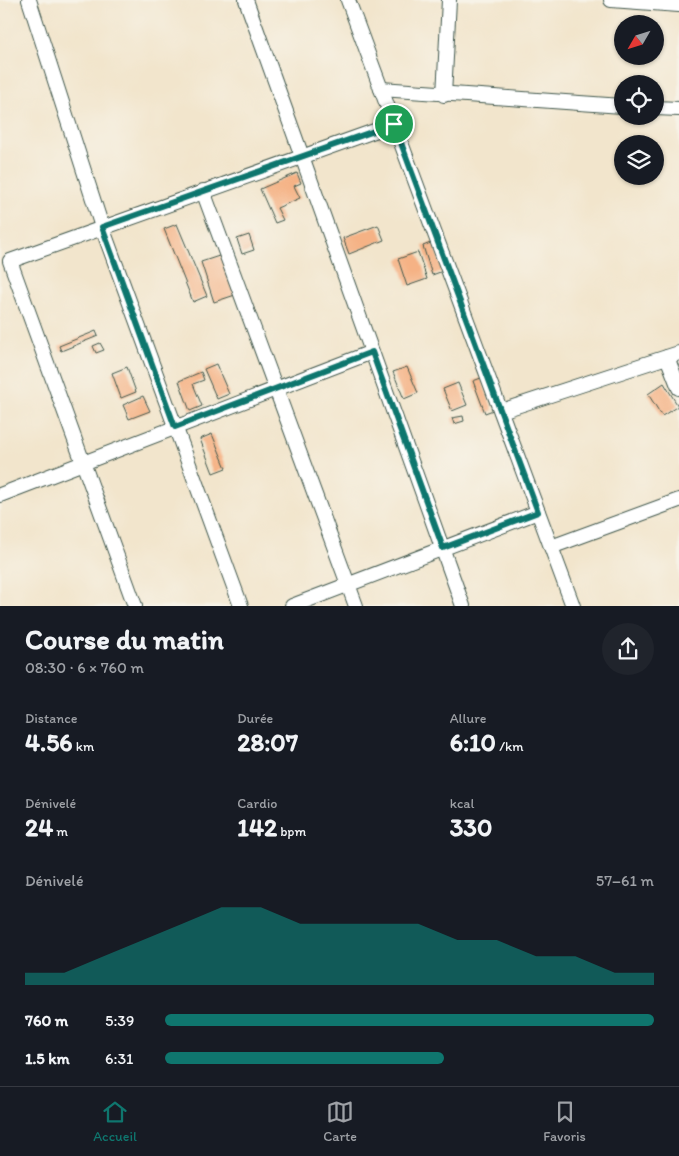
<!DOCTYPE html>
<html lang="fr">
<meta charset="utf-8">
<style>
body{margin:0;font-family:Itim,sans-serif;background:#20242c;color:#f1f3f6;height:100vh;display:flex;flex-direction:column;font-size:19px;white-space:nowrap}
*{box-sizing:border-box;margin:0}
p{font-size:16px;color:#9ea1a6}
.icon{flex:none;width:28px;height:28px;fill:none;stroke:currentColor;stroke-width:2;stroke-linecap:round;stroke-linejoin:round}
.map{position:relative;height:606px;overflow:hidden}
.panel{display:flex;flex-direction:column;background:#171b24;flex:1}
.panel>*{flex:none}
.needle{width:32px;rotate:231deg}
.buttons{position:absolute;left:614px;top:15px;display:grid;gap:10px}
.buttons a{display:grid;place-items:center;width:50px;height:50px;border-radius:50%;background:#171b24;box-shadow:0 1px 4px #0004;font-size:25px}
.pin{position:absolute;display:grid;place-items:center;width:42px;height:42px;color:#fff;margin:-21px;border:2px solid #fff;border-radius:50%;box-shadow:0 1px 5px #0007}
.round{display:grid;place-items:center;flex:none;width:52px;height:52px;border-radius:26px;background:#20242c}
.summary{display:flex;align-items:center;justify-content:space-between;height:85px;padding:0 25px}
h1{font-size:28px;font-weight:700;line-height:38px}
.metrics{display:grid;grid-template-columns:repeat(3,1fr);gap:8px;height:85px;padding:5px 25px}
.metrics div{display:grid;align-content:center}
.metrics b{font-size:25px;font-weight:700}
.metrics small{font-size:14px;font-weight:400}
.metrics p{font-size:14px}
.chart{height:140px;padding:10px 25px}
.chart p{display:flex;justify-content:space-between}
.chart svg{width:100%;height:90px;margin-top:5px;fill:#0f766e;opacity:.7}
ul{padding:0 25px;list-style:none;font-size:16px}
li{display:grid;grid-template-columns:80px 60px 1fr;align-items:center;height:38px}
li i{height:12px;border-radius:6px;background:#0f766e}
.menu{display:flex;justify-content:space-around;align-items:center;height:70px;border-top:1px solid #363941;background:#171b24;font-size:14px;color:#9ea1a6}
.menu a{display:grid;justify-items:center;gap:2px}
.menu .on{color:#0f766e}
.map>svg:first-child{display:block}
</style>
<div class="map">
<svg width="679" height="606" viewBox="0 0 679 606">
<rect width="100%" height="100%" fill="#f7f3e8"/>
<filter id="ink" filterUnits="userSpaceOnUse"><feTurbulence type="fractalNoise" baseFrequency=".02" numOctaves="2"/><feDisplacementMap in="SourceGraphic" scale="10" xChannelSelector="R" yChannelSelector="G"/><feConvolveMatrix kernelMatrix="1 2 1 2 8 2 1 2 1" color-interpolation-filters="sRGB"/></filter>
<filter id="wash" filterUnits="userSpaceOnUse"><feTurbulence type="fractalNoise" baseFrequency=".0096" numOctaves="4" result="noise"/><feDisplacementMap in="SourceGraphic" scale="20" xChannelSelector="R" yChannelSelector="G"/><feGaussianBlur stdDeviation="1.12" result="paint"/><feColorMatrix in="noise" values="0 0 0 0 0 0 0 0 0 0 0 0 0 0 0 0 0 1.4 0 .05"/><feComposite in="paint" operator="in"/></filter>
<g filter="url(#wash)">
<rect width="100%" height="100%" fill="#f2e5cc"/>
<g id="blocks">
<g fill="#f5b285">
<path d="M297,173L301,183L294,186L300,198L277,208L283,220L275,223L260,189Z"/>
<path d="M177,224L207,296L193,302L164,229Z"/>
<path d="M378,225L384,240L349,254L343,238Z"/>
<path d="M249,235L254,250L242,254L237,239Z"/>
<path d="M433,242L443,271L432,275L423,246Z"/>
<path d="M418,252L427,279L407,286L398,259Z"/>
<path d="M222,255L235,295L214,302L201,262Z"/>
<path d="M96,331L98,336L61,351L59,346Z"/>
<path d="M100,343L104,350L96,353L93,346Z"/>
<path d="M216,364L229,394L217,399L204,369Z"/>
<path d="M127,367L136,392L121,398L112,373Z"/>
<path d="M407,367L418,393L404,399L393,372Z"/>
<path d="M201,372L204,380L193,384L202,406L190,411L179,381Z"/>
<path d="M481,378L493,410L485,413L473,381Z"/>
<path d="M458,383L467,405L452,411L443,389Z"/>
<path d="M664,383L678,406L662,416L648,394Z"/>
<path d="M143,396L150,411L129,419L123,405Z"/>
<path d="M463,416L464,421L454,424L452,418Z"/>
<path d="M212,434L226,468L213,473L200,439Z"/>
</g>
</g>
</g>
<g filter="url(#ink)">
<use href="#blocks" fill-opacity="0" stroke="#3f564b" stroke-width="1"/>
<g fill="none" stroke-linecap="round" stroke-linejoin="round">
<g stroke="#3f564b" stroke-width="16">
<g id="minor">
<path d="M29,0L102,227L241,606"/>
<path d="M246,0L463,606"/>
<path d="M348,0L573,606"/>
<path d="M611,0L679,5"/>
<path d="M381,89L622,106"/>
<path d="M444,95L449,0"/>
<path d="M655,108L679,109"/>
<path d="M203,191L356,606"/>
<path d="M667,357L679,388"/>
<path d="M501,411L679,353"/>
<path d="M0,495L372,352"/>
<path d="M551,547L679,500"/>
<path d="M135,606L10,261L394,124"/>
<path d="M292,606L538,512"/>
</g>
</g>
<use href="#minor" stroke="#fff" stroke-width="14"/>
</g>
</g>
<g fill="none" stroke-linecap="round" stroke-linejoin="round" filter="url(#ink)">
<g stroke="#fff" stroke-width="10">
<path id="route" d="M394,124L538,512L443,548L372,352L175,427L102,227Z"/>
</g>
<use href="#route" stroke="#0f766e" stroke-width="6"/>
</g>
</svg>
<div class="buttons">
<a><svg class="needle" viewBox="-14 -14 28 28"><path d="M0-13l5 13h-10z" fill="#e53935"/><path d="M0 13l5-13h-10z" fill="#9ea1a6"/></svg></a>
<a><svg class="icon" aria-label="locate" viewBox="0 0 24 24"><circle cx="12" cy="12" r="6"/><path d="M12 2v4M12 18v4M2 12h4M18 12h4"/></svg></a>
<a><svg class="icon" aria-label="layers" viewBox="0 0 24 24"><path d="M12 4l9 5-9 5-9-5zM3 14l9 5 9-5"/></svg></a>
</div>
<div class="pin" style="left:394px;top:124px;background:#1e9e55"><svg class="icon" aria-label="arrive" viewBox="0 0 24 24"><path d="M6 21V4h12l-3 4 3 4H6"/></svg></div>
</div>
<section class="panel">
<div class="summary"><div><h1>Course du matin</h1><p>08:30 · 6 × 760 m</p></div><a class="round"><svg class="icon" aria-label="share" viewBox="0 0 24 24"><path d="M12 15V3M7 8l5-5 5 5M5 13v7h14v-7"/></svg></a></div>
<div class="metrics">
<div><p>Distance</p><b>4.56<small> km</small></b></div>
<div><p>Durée</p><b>28:07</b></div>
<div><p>Allure</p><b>6:10<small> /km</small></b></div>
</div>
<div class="metrics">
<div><p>Dénivelé</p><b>24<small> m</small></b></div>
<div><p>Cardio</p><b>142<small> bpm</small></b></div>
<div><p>kcal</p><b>330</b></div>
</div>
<div class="chart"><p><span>Dénivelé</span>57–61 m</p>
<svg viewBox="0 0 160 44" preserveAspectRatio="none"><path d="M0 44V38L10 38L20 30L30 22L40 14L50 6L60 6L70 14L80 14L90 14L100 14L110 22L120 22L130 30L140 30L150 38L160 38V44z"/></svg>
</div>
<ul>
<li><b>760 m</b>5:39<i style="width:100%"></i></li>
<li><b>1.5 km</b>6:31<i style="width:57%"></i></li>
</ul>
</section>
<nav class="menu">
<a class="on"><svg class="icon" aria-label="home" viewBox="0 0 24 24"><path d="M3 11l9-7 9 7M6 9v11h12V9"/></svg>Accueil</a>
<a><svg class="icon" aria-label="map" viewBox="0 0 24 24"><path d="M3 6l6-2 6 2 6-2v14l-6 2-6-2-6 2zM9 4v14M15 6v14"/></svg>Carte</a>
<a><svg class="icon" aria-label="saved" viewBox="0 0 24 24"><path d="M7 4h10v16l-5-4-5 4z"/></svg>Favoris</a>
</nav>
